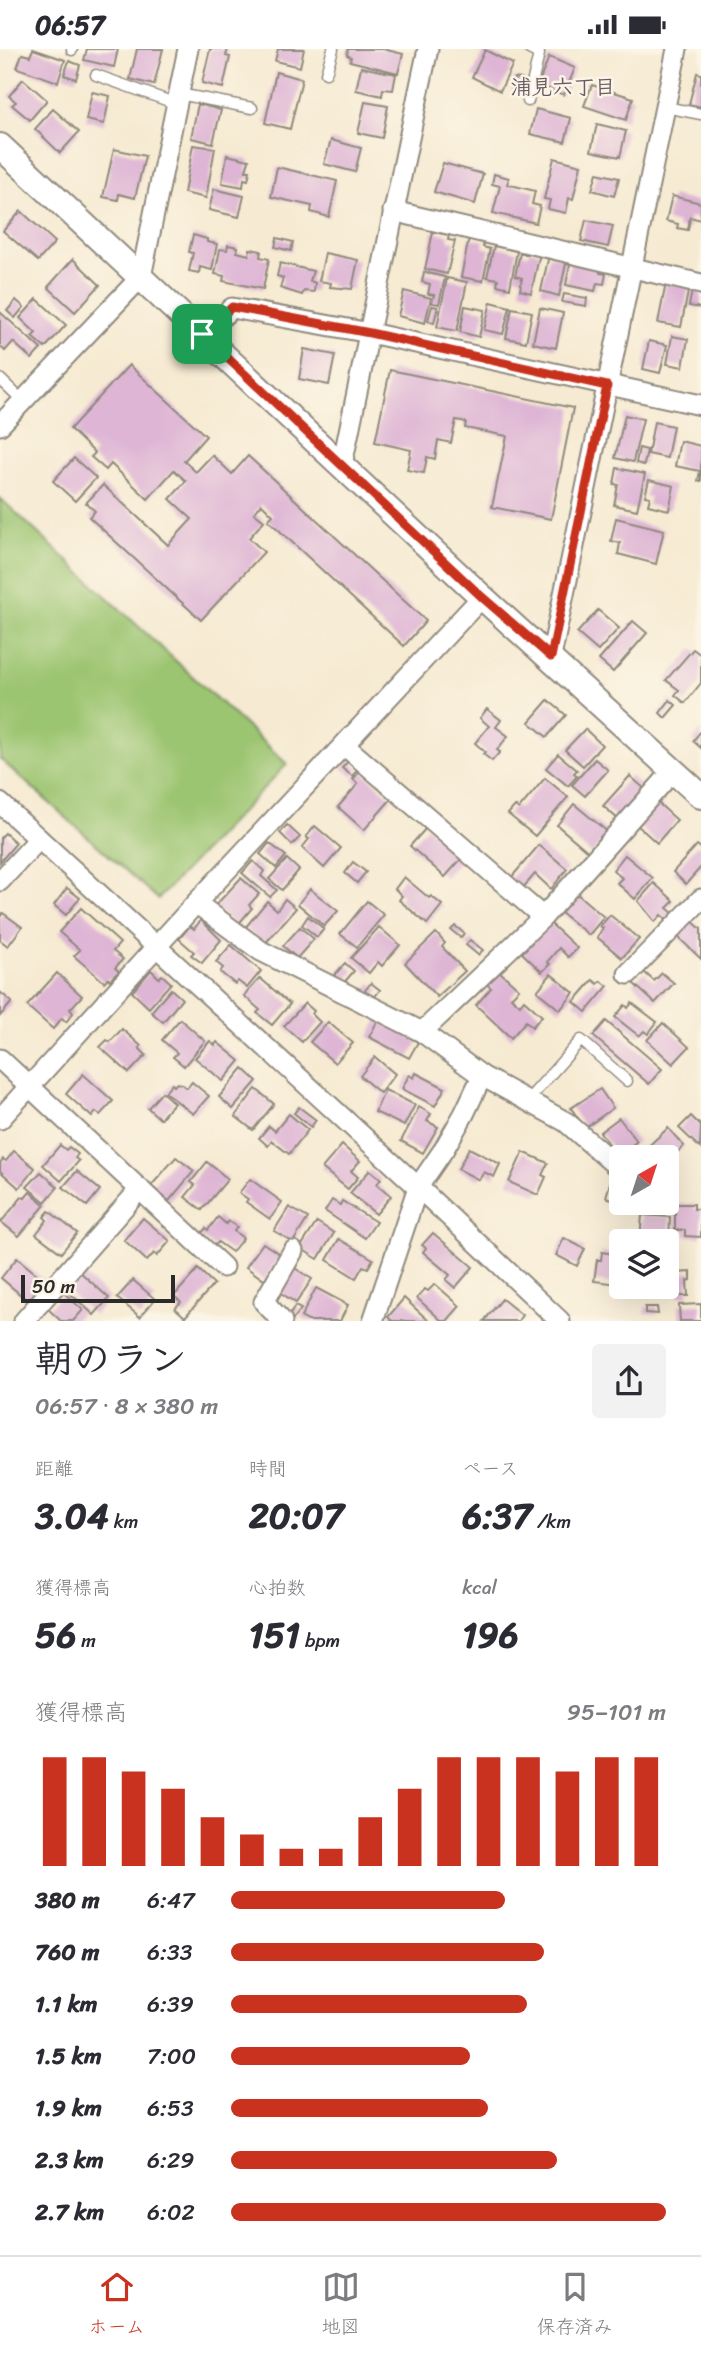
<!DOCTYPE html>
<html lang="ja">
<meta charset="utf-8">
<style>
body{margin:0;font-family:Sriracha,"Klee One",sans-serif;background:#f2f2f3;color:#2b2b33;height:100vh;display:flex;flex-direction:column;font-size:26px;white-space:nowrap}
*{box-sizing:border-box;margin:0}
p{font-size:23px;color:#7c7c81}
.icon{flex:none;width:38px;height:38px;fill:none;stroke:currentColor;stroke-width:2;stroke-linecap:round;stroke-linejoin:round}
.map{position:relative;height:1272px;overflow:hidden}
.sheet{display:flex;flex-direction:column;background:#fff;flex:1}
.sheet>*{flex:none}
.needle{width:46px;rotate:39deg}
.controls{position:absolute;left:609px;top:1096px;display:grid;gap:14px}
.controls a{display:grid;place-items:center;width:70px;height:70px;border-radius:7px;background:#fff;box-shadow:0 7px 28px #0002;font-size:35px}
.scale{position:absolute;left:21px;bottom:18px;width:154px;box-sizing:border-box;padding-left:7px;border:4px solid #2b2b2b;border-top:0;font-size:19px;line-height:24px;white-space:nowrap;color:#2b2b2b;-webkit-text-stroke:5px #fcf5e5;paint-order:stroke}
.pin{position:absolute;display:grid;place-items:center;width:60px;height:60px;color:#fff;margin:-30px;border-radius:14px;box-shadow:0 4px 10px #0006}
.round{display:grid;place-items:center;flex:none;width:74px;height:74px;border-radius:7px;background:#f2f2f3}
.summary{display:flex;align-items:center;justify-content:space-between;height:119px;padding:0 35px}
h1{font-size:38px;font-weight:700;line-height:52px}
.figures{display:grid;grid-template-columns:repeat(3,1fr);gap:10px;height:119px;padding:7px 35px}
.figures div{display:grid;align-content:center}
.figures b{font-size:35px;font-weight:700}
.figures small{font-size:19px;font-weight:400}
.figures p{font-size:19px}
.chart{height:196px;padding:14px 35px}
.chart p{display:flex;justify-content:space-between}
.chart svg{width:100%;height:126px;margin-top:7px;stroke:#c8321e;stroke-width:6}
ul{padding:0 35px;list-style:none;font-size:23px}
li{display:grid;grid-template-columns:112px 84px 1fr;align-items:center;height:52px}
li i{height:18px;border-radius:9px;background:#c8321e}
.status{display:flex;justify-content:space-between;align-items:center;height:49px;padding:0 35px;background:#fff;direction:ltr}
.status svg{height:19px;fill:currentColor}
.tab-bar{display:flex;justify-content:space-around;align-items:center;height:98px;border-top:2px solid #e1e1e2;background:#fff;font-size:19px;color:#7c7c81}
.tab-bar a{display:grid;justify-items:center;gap:4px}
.tab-bar .selected{color:#c8321e}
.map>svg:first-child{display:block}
</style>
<div class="status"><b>06:57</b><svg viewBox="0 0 49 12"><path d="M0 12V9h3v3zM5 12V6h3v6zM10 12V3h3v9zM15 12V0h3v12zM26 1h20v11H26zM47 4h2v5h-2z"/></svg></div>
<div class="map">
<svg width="701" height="1272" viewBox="0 0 701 1272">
<rect width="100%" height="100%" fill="#fcf5e5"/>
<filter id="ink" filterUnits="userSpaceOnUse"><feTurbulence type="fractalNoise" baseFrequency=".0143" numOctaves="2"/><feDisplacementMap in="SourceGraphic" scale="14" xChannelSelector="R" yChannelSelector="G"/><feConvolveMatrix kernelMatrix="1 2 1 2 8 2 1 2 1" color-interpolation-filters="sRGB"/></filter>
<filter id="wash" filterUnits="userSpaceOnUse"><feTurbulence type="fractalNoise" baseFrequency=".00686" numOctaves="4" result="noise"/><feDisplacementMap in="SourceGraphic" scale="28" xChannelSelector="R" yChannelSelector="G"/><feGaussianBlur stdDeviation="1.57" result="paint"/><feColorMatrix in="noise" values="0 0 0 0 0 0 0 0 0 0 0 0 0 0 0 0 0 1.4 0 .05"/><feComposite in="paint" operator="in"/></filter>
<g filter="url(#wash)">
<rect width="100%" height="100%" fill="#f6ead2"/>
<path fill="#9cc571" stroke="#64784e" stroke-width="2" d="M0,449L287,715L158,850L0,710Z"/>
<g id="blocks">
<g fill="#deb5d5">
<path d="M33,0L65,11L58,33L17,19L22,5L30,7Z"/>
<path d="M87,0H118L114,18L84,11Z"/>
<path d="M137,0H163L154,36L130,30Z"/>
<path d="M210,0H228L226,7L230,8L223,39L202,34Z"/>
<path d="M278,0H304L300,18L275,12Z"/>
<path d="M348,0H383L403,5L398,24L350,12L351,8L347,6Z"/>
<path d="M485,1L513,15L500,42L472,28Z"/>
<path d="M549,8L575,19L564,46L538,36Z"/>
<path d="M69,12L80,16L76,30L64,26Z"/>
<path d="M361,18L396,25L393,41L383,40L382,47L356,41Z"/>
<path d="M276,23L302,30L290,80L265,74Z"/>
<path d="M697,24L701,25V58L689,55Z"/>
<path d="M514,29L522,30L520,42L512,41Z"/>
<path d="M23,30L47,51L30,71L12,56L16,53L9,47Z"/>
<path d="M592,36L633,49L626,71L584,57Z"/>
<path d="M92,43L110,47L104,75L86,71Z"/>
<path d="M365,53L388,57L382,89L358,84Z"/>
<path d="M198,55L221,61L213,94L191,89Z"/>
<path d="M53,60L79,83L60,104L35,80Z"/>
<path d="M536,60L571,69L565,93L530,85Z"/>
<path d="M597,75L626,82L620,108L591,102Z"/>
<path d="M331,91L361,99L355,123L324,115Z"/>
<path d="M193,96L215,99L206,149L184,144Z"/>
<path d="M114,100L145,107L135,149L119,145L118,151L103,148Z"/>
<path d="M227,106L249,111L246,122H250L248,131L244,130L243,138L222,134Z"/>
<path d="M554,109L581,116L573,150L569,149L566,164L548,160L550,151L544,150Z"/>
<path d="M443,114L483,125L475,155L434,143Z"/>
<path d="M277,118L337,132L329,168L311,163L312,157L271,148Z"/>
<path d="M597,124L619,129L614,147L592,141Z"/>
<path d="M494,125L509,129L507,135L535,142L532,155L540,157L536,174L493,164L500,137L492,135Z"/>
<path d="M214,140L244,147L239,168L209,161Z"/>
<path d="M672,147L701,154V171L690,168L688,181L677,179L678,175L666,172Z"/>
<path d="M21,162L55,193L38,212L3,182Z"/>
<path d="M586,171L613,177L608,198L581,192Z"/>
<path d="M433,183L449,186L448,191L455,192L447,225L425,220Z"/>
<path d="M193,186L207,190V193L217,195L212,221L200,218L199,224L189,222L193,204L189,203Z"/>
<path d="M277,189L293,193L291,202L275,198Z"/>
<path d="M469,189L484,192L483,198L490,200L483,232L461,228Z"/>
<path d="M228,196L238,198L237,203L249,206L250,200L261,202L260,208L269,210L263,240L223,232L224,227L215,225L220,200L227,201Z"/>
<path d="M494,197L517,202L510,239L497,236L498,230L487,228Z"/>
<path d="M529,201L540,204L531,244L520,241L522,229L515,227L520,204L528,206Z"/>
<path d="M325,204L358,211L352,240L330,238L331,234L319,232Z"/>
<path d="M549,206L567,210L559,247L541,242Z"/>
<path d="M73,210L100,236L75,263L48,238Z"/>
<path d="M571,210L601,217L600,224L606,225L604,235L597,234L595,242L566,236Z"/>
<path d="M280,214L313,222L310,232L315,234L314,243L304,242L302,246L280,239L283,229L277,227Z"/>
<path d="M424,223L445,228L439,255L432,254L434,246L428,245L430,235L422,233Z"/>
<path d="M447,229L467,233L457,282L437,278Z"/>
<path d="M666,234L689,238L681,278L658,274Z"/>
<path d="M692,241L701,242V259L689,257Z"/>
<path d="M404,242L431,249L425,274L398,267Z"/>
<path d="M564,245L587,249L586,257L562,253Z"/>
<path d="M37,250L66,276L45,299L32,288L36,284L20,269Z"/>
<path d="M16,251L24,258L15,269L7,262Z"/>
<path d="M491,253L510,258L503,285L484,281Z"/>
<path d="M432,257L438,258L434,274L428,272Z"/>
<path d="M465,257L485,261L479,288L460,283Z"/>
<path d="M512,259L532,263L526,293L506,289Z"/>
<path d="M540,259L563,264L556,299L533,294Z"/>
<path d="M0,263L41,300L32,310L13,293L5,302L0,297Z"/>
<path d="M672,287L688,290L683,318L667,315Z"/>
<path d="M649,292L667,296L660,324L643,320Z"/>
<path d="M304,300L335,306L329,336L299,330Z"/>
<path d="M129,316L206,387L184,412L196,423L212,406L232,425L248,407L426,572L404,597L268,471L273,466L262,455L254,464L264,472L249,489L264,503L201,571L89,468L95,462L86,454L103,436L168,496L192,470L170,450L186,432L174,421L148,450L111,415L106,421L91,408L95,404L70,380Z"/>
<path d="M390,321L573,359L551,470L492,458L507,387L465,379L466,373L456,371L451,394L438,391L435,410L427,408L424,424L407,421L411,401L375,393Z"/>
<path d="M625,366L643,370L633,413L615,409Z"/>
<path d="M654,373L673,377L667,409L648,405Z"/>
<path d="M680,392L701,397V432H698L700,422L675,417Z"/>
<path d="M639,399L647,401L644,416L636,414Z"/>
<path d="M74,409L96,429L75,452L53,432Z"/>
<path d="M617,419L645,425L637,461L614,456L618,436L614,435Z"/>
<path d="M649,431L674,437L669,461L648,456L650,448L645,447Z"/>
<path d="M616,469L664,481L656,515L618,505L620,494L611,492Z"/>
<path d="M598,561L619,579L598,602L577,584Z"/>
<path d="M633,572L647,584L613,623L599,611Z"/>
<path d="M693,600L701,606V634L685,654L675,646L679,641L666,631Z"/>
<path d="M548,651L566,666L547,688L529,673Z"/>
<path d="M670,651L676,656L665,669L660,664Z"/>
<path d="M487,660L501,671L496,678L508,687L497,701L500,703L492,712L483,705L485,703L475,694L489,677L480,669Z"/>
<path d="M585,680L602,696L583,717L565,701Z"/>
<path d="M701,682V699L693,692Z"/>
<path d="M558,705L577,721L574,724L577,727L568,737L546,719Z"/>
<path d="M595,710L608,721L585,747L572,736Z"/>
<path d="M349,711L359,720L352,727L342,719Z"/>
<path d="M361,721L392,749L364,781L338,758L358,735L353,730Z"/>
<path d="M630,727L646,741L619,771L603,757Z"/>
<path d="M545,729L568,748L535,787L508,765L515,757L519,760Z"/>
<path d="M657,753L677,771L657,794L637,776Z"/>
<path d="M574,755L609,784L591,805L557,776Z"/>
<path d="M287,776L300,788L292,796L280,784Z"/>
<path d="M315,777L341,799L324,819L302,799L309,790L306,788Z"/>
<path d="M427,778L462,809L445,828L410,797Z"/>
<path d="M5,784L16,794L0,813V789Z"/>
<path d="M269,794L286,807L276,819L260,805Z"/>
<path d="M539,796L567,820L551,840L535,825L522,840L510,830Z"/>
<path d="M697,796L701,799V818L686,835L673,823Z"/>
<path d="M625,806L653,829L635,850L617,834L622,829L613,821Z"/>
<path d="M287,810L299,821L282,841L269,830Z"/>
<path d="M253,812L264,822L261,827L277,841L270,848L242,824Z"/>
<path d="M353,813L366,823L357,834L345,824Z"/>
<path d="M404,828L429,849L431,847L442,856L427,875L399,851L402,847L395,840Z"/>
<path d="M241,829L259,845L249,856L252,859L236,878L214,858Z"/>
<path d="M654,834L674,852L667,859L673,864L667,871L661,866L655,873L638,852Z"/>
<path d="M67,839L80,849L66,866L54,856Z"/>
<path d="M310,840L338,862L324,877L298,855Z"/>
<path d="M576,844L604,868L589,886L560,863Z"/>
<path d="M285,850L296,859L264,896L245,879L267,852L277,861Z"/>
<path d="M367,852L384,866L357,898L340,885Z"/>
<path d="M81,859L120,894L113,902L123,910L115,919L119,922L110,931L108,929L104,933L74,907L80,901L59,883Z"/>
<path d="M3,864L22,878L8,897L0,891V868Z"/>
<path d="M610,866L639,890L622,909L597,888L603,879L600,877Z"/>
<path d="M308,867L324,880L317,888L302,876Z"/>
<path d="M201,871L221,891L202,914L191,906L194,903L179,890L190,877L194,880Z"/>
<path d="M691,871L701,880V910L677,887Z"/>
<path d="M550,874L577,899L568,908L559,899L547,913L550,915L542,923L522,904Z"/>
<path d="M455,877L464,884L461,889L451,881Z"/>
<path d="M300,878L314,890L297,909L283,897Z"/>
<path d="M379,878L400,896L382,917L378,913L369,924L351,909Z"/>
<path d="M436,884L445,894L442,898L465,922L437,948L405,914Z"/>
<path d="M470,891L483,901L478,906L466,896Z"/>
<path d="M231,896L261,922L247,939L238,932L235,935L220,923L223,919L216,913Z"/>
<path d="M345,914L354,922L341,937L332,929Z"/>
<path d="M151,921L159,929L162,926L171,934L149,959L132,943Z"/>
<path d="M499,922L519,940L511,948L520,956L524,951L542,967L532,978L526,972L511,989L476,956L491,939L487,935Z"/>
<path d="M644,923L654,932L662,924L674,934L655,954L633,934Z"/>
<path d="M57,924L82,947L70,960L73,964L66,973L62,969L53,980L27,957Z"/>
<path d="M551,925L574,944L560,961L537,942Z"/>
<path d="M260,929L290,955L272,976L257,964L260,961L244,947Z"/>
<path d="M593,931L598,935L601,932L608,937L586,963L574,953Z"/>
<path d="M371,934L380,941L372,951L363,944Z"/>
<path d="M171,940L182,950L163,973L151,963Z"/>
<path d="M0,943L12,953L0,967Z"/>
<path d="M305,954L314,962L312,965L320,973L302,993L284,977Z"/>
<path d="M632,954L657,973L648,985L644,982L639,987L615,968L625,956L628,959Z"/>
<path d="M180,970L205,992L184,1017L173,1008L177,1004L162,991Z"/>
<path d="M378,971L418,993L409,1009L369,988Z"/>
<path d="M606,972L662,1020L649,1035L593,987Z"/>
<path d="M328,973L353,994L335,1014L310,993Z"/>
<path d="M663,974L689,998L673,1015L647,991Z"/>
<path d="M122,980L141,997L139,999L146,1006L129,1024L100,998L107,991L110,993Z"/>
<path d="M210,992L215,996L217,993L240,1012L223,1032L195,1009Z"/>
<path d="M375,1008L395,1025L380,1044L360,1027Z"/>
<path d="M243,1019L257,1032L233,1060L219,1048Z"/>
<path d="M416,1024L445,1039L435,1057L402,1040L409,1026L414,1029Z"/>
<path d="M83,1025L113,1052L100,1066L96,1063L92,1068L66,1045Z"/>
<path d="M192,1033L209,1047L193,1065L165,1043L172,1035L174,1037L177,1034L181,1035L187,1039Z"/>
<path d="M256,1040L274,1055L253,1081L235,1067Z"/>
<path d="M600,1040L613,1059L585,1079L571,1059Z"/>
<path d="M385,1041L415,1056L404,1077L375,1063Z"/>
<path d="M162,1043L174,1054L160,1070L148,1059Z"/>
<path d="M299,1058L316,1071L311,1078L294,1064Z"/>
<path d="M419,1058L431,1065L427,1072L438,1078L423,1104L401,1092Z"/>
<path d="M289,1065L308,1081L289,1105L272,1092L268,1097L259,1089L269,1077L275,1082Z"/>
<path d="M691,1067L701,1077L700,1099L679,1079Z"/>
<path d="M619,1069L637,1092L629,1099L636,1108H621V1111L600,1083Z"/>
<path d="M668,1079L684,1097L667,1113V1108H644L641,1104Z"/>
<path d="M60,1096L66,1101L69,1098L78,1105L75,1109L79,1112L61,1132L43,1116Z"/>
<path d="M342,1096L360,1112L351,1122L358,1128L348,1140L322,1119Z"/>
<path d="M469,1099L500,1115L494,1128L484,1123L479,1131L458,1120Z"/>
<path d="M14,1102L35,1119L19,1139L0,1122V1114L3,1110L6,1112Z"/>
<path d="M523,1103L548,1114L542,1126L546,1128L538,1146L509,1133Z"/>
<path d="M176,1108L194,1122L169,1152L151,1137Z"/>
<path d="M207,1113L228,1130L202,1161L185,1148L195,1136L191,1133Z"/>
<path d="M370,1121L381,1130L377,1135L391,1147L376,1165L350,1144Z"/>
<path d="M77,1122L100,1141L87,1157L63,1138Z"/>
<path d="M41,1123L58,1138L45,1153L27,1138Z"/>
<path d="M612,1127L621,1131V1153L606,1148Z"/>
<path d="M250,1130L282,1153L270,1170L246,1153L248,1150L239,1144Z"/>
<path d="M30,1143L45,1156L19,1187L1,1173L22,1148L25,1149Z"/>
<path d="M332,1151L340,1156L342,1152L376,1173L365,1189L325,1162Z"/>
<path d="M675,1155H694V1160H701V1188L685,1187V1181H675Z"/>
<path d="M289,1158L308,1169L293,1193L274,1182Z"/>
<path d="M49,1162L77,1184L61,1204L36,1185L47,1171L44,1168Z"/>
<path d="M642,1166L670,1168L669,1192H640Z"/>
<path d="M218,1168L226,1175L228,1172L237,1178L234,1182L243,1189L232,1203L218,1193L214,1198L199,1187L206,1179L208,1181Z"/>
<path d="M143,1169L170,1192L157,1207L154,1204L147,1212L124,1191Z"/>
<path d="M317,1173L334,1184L318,1210L300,1199Z"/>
<path d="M433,1184L473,1218L455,1239L446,1231L450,1226L423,1203L426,1199L422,1196Z"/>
<path d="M564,1189L585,1200L577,1217L556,1206Z"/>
<path d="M339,1190L373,1210L368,1219L363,1217L356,1229L327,1211Z"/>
<path d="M263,1194L281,1206L264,1231L246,1218Z"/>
<path d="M602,1203L621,1206L618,1235L594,1232L597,1211H601Z"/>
<path d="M17,1209L45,1232L28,1252L1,1229Z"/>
<path d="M293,1218L312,1230L296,1254L278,1242Z"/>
<path d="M198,1220L214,1235L185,1268L175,1259L181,1253L174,1247Z"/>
<path d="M79,1222L109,1249L94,1266L64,1239Z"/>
<path d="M691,1223V1231L687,1232L688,1247H677L676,1224Z"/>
<path d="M133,1231L155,1250L140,1268L117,1249Z"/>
<path d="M435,1235L460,1257L447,1272H442L417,1249L425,1240L428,1242Z"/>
<path d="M316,1239L348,1256L340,1272H308L301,1268Z"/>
<path d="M63,1243L83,1261L73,1272H61L48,1260Z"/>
<path d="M404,1249L429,1272H392L388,1268Z"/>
<path d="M502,1250L522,1266L518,1272H484Z"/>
<path d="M701,1255V1272H680L679,1256Z"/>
<path d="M295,1257L301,1260L292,1272L288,1269Z"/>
<path d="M645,1258H657L658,1265L645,1264Z"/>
</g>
</g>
</g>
<g filter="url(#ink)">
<use href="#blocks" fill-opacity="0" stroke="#908a7e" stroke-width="2"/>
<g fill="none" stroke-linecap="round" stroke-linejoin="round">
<g stroke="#908a7e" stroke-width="13">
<g id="service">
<path d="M72,1V0"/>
<path d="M326,24L333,0"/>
<path d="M96,26L177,55"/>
<path d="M179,45L252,59"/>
<path d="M528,52L539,5L529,0"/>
<path d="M665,58L701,65"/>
<path d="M0,330L23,352"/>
<path d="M528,1051L581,991L627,1032"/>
</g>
</g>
<g stroke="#908a7e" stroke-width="23">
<g id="minor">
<path d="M393,162L701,235"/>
<path d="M202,285L232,259L370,284L701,356"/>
<path d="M0,376L141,228L188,0"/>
<path d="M342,416C371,277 398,138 428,0"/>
<path d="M551,608L677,0"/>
<path d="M344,696L543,868"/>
<path d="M0,754L418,1138L560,1272"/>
<path d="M0,832L39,790"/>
<path d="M196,854L261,902L422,983L482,1027L566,1073L621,1121"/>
<path d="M628,925L701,850"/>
<path d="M422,983L543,868L673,722"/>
<path d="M0,1010L223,1218"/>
<path d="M0,1070L196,854L482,548"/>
<path d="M24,1272L140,1140"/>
<path d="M282,1272L264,1253L293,1202"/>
<path d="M373,1272L418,1138L444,1100L464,1065L482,1027"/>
</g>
</g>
<g stroke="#908a7e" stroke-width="28">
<path id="tertiary" d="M0,97L482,548L701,747"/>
</g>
<use href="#service" stroke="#fff" stroke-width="10"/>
<use href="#minor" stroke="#fff" stroke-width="19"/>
<use href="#tertiary" stroke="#fff" stroke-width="24"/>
</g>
</g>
<g fill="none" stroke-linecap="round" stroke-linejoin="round" filter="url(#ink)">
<g stroke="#fff" stroke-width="14">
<path id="route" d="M232,258L370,284L607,337L551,608L482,548L202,285Z"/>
</g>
<use href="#route" stroke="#c8321e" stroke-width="9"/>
</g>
<g text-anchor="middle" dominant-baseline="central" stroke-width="5" stroke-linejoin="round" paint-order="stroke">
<g font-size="21" font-weight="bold" fill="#6a5b66" stroke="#fcf5e5">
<text x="563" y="38">浦見六丁目</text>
</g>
</g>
</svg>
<div class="controls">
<a><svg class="needle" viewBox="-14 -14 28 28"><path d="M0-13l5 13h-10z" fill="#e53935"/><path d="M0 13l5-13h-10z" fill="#7c7c81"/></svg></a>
<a><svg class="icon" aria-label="layers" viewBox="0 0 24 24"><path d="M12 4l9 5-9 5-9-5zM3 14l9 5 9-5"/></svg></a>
</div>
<div class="scale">50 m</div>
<div class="pin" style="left:202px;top:285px;background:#1e9e55"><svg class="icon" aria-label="arrive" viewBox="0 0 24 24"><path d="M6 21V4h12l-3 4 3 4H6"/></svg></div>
</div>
<section class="sheet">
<div class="summary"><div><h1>朝のラン</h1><p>06:57 · 8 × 380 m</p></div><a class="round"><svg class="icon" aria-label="share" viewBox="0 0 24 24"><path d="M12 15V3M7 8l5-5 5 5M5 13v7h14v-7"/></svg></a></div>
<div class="figures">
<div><p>距離</p><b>3.04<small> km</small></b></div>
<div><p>時間</p><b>20:07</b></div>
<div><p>ペース</p><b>6:37<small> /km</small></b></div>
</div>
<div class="figures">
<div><p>獲得標高</p><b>56<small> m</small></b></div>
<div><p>心拍数</p><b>151<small> bpm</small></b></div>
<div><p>kcal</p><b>196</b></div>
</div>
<div class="chart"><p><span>獲得標高</span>95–101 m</p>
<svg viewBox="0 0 160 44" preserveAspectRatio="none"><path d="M5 44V6M15 44V6M25 44V11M35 44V17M45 44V27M55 44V33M65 44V38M75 44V38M85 44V27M95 44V17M105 44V6M115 44V6M125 44V6M135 44V11M145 44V6M155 44V6"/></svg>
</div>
<ul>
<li><b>380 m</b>6:47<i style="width:63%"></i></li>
<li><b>760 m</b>6:33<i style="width:72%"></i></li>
<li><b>1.1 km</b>6:39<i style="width:68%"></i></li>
<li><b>1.5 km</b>7:00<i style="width:55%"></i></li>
<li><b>1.9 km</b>6:53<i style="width:59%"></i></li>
<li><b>2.3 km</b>6:29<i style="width:75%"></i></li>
<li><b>2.7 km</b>6:02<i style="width:100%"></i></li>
</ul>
</section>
<nav class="tab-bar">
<a class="selected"><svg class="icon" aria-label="home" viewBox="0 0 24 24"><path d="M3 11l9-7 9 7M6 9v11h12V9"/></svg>ホーム</a>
<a><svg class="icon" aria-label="map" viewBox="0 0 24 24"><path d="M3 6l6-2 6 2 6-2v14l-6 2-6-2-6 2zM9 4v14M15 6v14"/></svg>地図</a>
<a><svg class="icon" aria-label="saved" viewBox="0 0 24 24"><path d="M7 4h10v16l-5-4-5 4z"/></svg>保存済み</a>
</nav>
